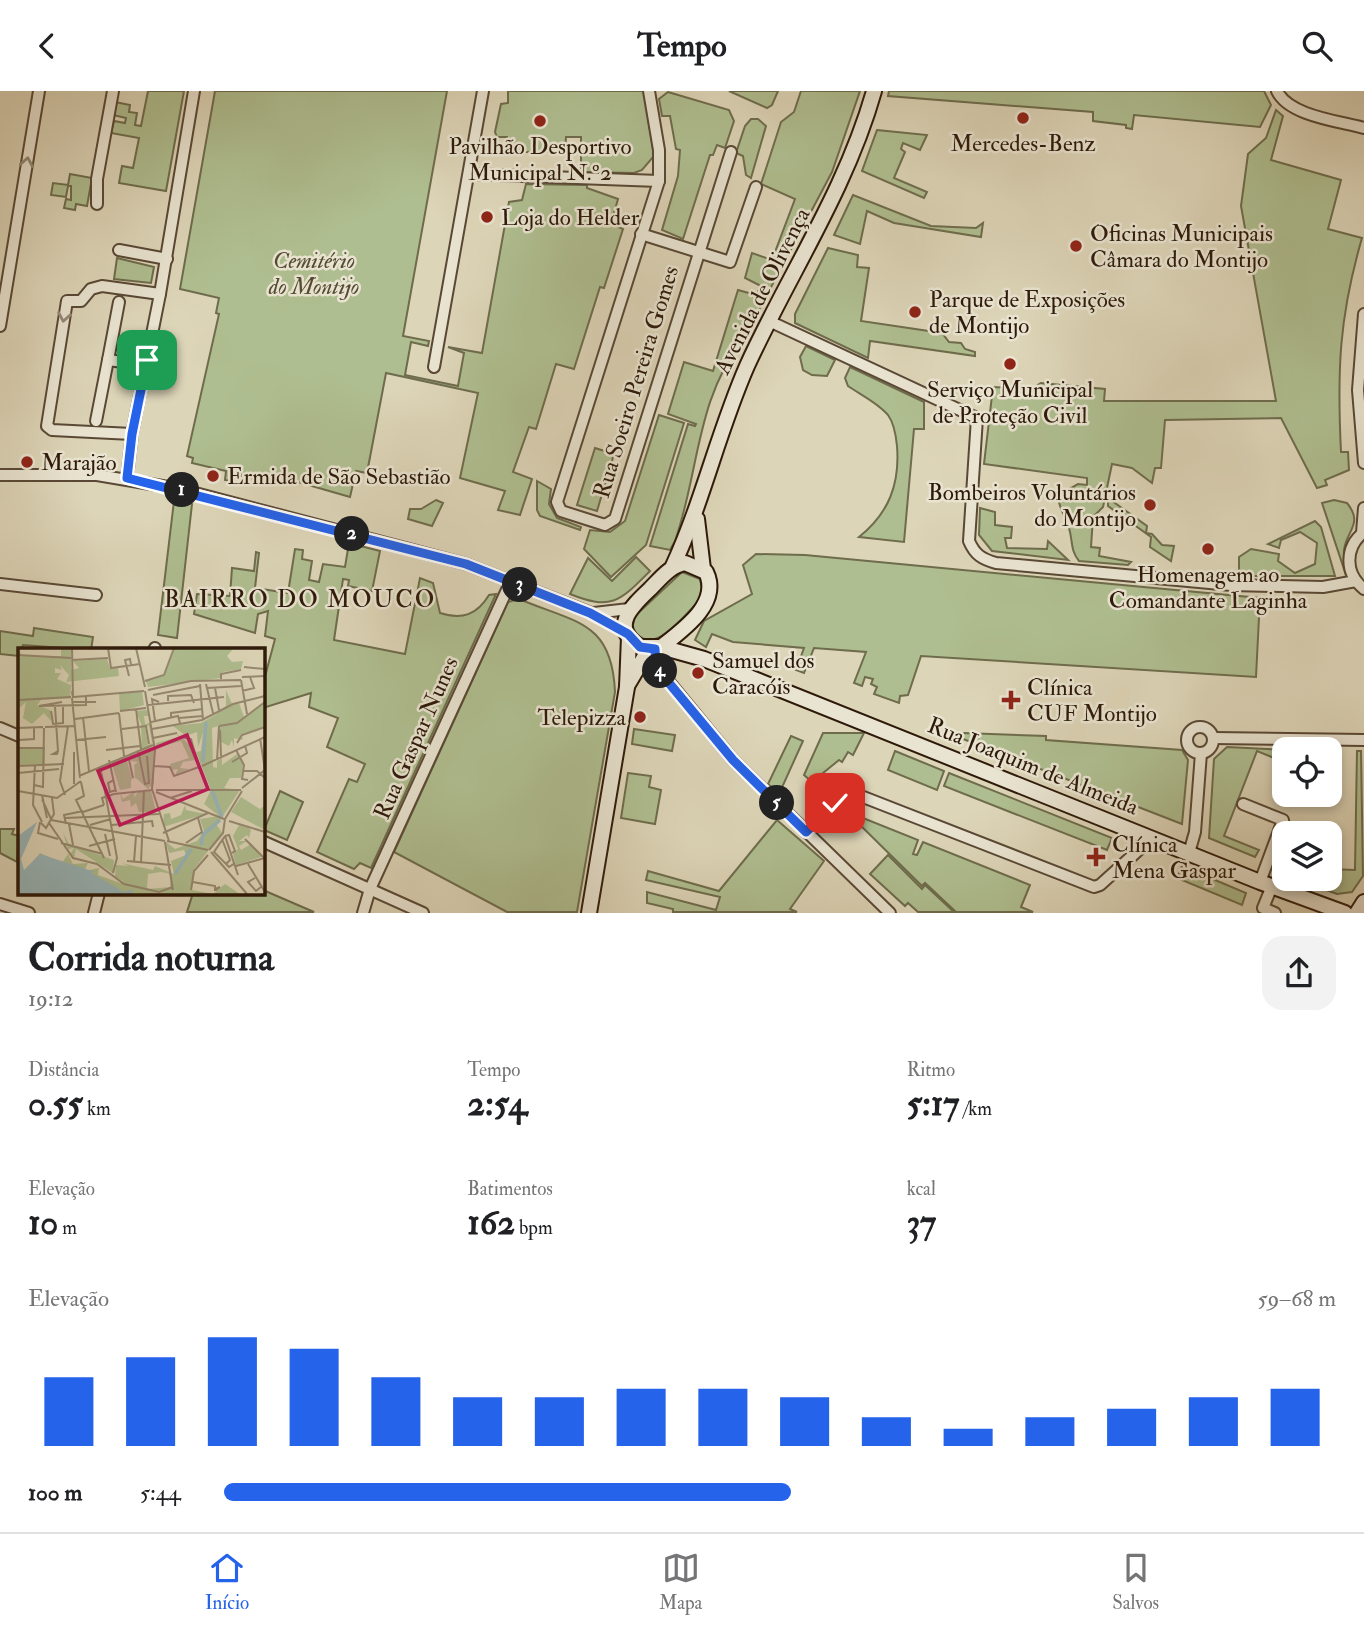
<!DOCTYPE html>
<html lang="pt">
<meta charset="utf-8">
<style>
body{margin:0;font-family:"IM FELL Double Pica",serif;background:#f2f2f2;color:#202124;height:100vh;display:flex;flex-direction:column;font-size:26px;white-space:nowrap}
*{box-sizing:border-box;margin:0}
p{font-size:23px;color:#757577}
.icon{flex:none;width:38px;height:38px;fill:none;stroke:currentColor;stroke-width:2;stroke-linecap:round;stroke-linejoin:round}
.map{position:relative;height:822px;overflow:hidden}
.drawer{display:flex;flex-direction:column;background:#fff;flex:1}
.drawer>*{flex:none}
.tools{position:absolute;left:1272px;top:646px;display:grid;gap:14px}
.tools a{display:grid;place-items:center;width:70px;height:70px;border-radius:14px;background:#fff;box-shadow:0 4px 10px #0003;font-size:35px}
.pin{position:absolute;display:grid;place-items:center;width:60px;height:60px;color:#fff;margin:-30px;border-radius:14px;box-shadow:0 4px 10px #0006}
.km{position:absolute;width:35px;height:35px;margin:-18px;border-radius:50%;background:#222;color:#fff;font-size:19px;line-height:35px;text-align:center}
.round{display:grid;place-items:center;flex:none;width:74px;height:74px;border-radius:21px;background:#f2f2f2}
.overview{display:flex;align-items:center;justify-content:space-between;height:119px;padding:0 28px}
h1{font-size:38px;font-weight:800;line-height:52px}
.stats{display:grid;grid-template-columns:repeat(3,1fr);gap:10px;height:119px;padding:7px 28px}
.stats div{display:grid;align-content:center}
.stats b{font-size:35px;font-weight:800}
.stats small{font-size:19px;font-weight:400}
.stats p{font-size:19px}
.chart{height:196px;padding:14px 28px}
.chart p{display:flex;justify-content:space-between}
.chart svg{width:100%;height:126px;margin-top:7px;stroke:#2563eb;stroke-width:6}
ul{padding:0 28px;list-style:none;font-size:23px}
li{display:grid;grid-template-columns:112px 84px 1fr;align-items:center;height:52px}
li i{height:18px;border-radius:9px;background:#2563eb}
header{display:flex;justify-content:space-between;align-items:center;height:91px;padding:0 28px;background:#fff;font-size:32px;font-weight:800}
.dock{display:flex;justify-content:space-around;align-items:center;height:98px;border-top:2px solid #e0e0e0;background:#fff;font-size:19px;color:#757577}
.dock a{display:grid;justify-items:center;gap:4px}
.dock .current{color:#2563eb}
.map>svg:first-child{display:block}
</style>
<header><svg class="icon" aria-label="back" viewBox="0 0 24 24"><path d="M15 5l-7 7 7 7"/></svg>Tempo<svg class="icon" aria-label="search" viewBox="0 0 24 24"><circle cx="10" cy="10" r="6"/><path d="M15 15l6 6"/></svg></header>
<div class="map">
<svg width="1364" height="822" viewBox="0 0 1364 822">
<rect width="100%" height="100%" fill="#ddd5b8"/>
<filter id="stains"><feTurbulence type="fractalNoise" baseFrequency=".00286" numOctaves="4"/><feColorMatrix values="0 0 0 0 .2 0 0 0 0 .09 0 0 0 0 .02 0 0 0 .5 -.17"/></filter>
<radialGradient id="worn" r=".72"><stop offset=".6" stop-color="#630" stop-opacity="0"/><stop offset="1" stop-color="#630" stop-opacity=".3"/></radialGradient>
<g fill="#afbe90" stroke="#6e6c4c" stroke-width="2">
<path d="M148,0H184L166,100L119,92L122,75L133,77L139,47L111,42L114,30L125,32L126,27L113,24L115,11L130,14L129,21L137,22L135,34L141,35Z"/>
<path d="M215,0H447L403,245L429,250L428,255L411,251L405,284L458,295L464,262L448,256L482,262L509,111L522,109L526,93L587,94V97L618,108L611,133L623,138L604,197L600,196L574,278L556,273L536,338L529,336L513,381L532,388L520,424L498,419L505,400L460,387L478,302L386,282L367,382L356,380L350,406L277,385L271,393L241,384L239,392L225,389L226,380L192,372L193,367L187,365L219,223L216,222L219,207L180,198Z"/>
<path d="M508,0H644L654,65L642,79L634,82L581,81V46H566L565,61H507V46H497L495,41L501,13L508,12Z"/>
<path d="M729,0H778L772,14L767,17Z"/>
<path d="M801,0H860L832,81L743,249C696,307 699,382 675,450L670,459L650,455L688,333L695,335L696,333L668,323L684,271L713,280L738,199L756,204L761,195L745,187L752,162L772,169L795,108L761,93L781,31L794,21Z"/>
<path d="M889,0H1264L1271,14L1260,36L1134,24L1132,38L1126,37V34L1093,30V21L888,5Z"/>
<path d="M668,1L729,19L734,30L725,57L717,54L713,64H710L683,148L662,139L678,85L680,59L676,58L670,25H662L659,8Z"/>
<path d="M1276,19L1283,25L1271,69L1341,89L1328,138L1362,147C1339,226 1337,280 1341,361H1348L1349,379L1325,389L1327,394L1317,397L1281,327L1165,329L1161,377H1155L1152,392L1132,377L1112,373L1103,416L1093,426L1091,456L1100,457L1099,465L1131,471L1128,474L1079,470C1070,459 1073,450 1069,437C1066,425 1058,417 1058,404L1078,393L1087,394V387L984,373L993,296L1031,298L1041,292L1105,298L1104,310H1276L1241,115L1248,63L1266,47Z"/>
<path d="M751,28H758L766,35L751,87L746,84L743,65L736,62L745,35Z"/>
<path d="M877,39L927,44L920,59L903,52L901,58L905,61L894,87L927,101L924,107L862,80Z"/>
<path d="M70,83L92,87L87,115L76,113L75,119L64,117L66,108L71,109V95H68L66,106L51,104L53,92L68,94Z"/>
<path d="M853,104L931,135L976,137L983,132L981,146L894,132L867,120L860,153L834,144Z"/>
<path d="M828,157L858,164L857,176L869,177L861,230L942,242L949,251L961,252L965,258L975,261V265L870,250L868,267L795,232V223Z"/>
<path d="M117,167L154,176L151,192L114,188Z"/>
<path d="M806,255L835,269L827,285L812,284L803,279L800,266Z"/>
<path d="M850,276L924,311V338H914L904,451L859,446C889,422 900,393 897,355C896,345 894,332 888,324C878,312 861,304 848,295L845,287Z"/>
<path d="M659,324L684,332L646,454L611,486L584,458L590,439L610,441L625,430Z"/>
<path d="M595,357L614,363L597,420L577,414Z"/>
<path d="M537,390L551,398L549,413L557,427L581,436L580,439L540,425L537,419Z"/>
<path d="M1108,407L1147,435L1146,442L1152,443L1162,454L1174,455L1171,470L1150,456L1151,446L1108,415Z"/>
<path d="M436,409L443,412L432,435L408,428L410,418H421Z"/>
<path d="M1334,409L1347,412C1364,433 1346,440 1344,459C1343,467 1347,474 1345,481L1322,412Z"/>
<path d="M174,410L192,413L177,547L158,544Z"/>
<path d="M980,417L995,421V434L1012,436L1011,447H1005L1007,457L1047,458L1048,450L1068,469L992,460L979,444Z"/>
<path d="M1315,430L1321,436L1335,485H1239V466L1251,458L1279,463L1278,470L1295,482L1315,473L1317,452L1300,441L1281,449L1279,457L1268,453Z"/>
<path d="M349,452L380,460L372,500L348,495L349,489L343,488L334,549L405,563L420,487L433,492L440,522C462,529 477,524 489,504L496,503L371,777L360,772L354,778L317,761L349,688L357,691L365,673L327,656L338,627L309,616L311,602L263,617V593L275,548L265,545L268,520L258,523L255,542L194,523L197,503L230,505L232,477L254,480L256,461L259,462L255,497L288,502L295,458L303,459L302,468L312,470L309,489L319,491L323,473L345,476Z"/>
<path d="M756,463L805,464L1260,507L1256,586L921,565L908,604L900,605L899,612L874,603L877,596L871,593L873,588L865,586L862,595L854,592L866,561L814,557L804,582L796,579L804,557L733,551L712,543L706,556L695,549L704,530L752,503L743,474Z"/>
<path d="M636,466L650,480C620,510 612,520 570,503L588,467L612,490Z"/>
<path d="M682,481L700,488L703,501L700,509C682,526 651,571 632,536L635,525Z"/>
<path d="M519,508C576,532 612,530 615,601L577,821H507L394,761L504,520L508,511Z"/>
<path d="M34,537L93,546L91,559L23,554L19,565L0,563V540L33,545Z"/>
<path d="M634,638L675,644L672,660L632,653Z"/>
<path d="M823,642H864L853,664L848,661L842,671L839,669L812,691L804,684Z"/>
<path d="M964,642L1046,645V649L1182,659L1188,669L1182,733L958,646Z"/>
<path d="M791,645L803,650L779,703L768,693Z"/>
<path d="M1227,656L1284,659V671L1257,660L1224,745L1259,759L1255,766L1209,747L1214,668Z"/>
<path d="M895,660L944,680L937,699L888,679Z"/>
<path d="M1357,660H1361L1363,785L1352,801L1337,803L1296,788H1330V778L1355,779Z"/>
<path d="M628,682L651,685L649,696L661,699L655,733L621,727Z"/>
<path d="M949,682L1112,747L1107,759L944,695Z"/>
<path d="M280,700L303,711L287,749L264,739Z"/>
<path d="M858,725L918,749L913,763L917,764L923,751L1030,794L1021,816L1033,821H956L925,792L922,795L856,730Z"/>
<path d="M777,729L824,770L790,818L797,821H673V818L647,812V801L716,819L720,806L646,789L648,780L719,800Z"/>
<path d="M0,738H14L12,743L19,745L17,771L0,762Z"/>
<path d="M888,764L922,798L925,794L954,821H918L908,812L905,815L870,783Z"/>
<path d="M1182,775L1246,802L1242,814L1177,787Z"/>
<path d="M263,799L314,821H187L193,802H262Z"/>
</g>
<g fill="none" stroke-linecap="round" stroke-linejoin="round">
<g stroke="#594835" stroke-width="14">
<g id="street">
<path d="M649,0L659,59V90L557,411L561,420L605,434L615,428L731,61"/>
<path d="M1277,0C1289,25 1339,30 1364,37"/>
<path d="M469,83L659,90"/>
<path d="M97,113V88L113,0"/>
<path d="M641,143L730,171L756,96"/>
<path d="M119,159L167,168"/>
<path d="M119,211L108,269L146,274"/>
<path d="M1364,223L1358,299L1364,372"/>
<path d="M769,230L977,327L969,450C975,464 982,468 996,472L1231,494L1323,496L1356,490"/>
<path d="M0,235L39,0"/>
<path d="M434,276L483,0"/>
<path d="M96,330L108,269"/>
<path d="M132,343L52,339L47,335L67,210H81L91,198L102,195L160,203"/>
<path d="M0,384H97L180,398L466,473L591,522L628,543"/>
<path d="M127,387L132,343L160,203L194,0"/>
<path d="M1364,441C1345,456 1344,482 1364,498"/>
<path d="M1362,442L1364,417"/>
<path d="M0,493L96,504"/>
<path d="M594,522L629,518"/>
<path d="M655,558L656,575L733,669L890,822"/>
<path d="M154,559L155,557"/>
<circle cx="1200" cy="649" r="13"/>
<path d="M0,637L19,645"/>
<path d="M1213,647L1364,649"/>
<path d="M1243,713L1283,729L1260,791"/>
<path d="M806,741L842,704L853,702L1094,796L1100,794L1152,747"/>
<path d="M262,750L423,822"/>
<path d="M1189,762L1195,741L1201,662"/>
<path d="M1272,795L1263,817L1275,822"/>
<path d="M0,813L29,822"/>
<path d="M94,822L99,802"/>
<path d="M363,822L370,798L511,490"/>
</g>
</g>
<g stroke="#2d1909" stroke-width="18">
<g id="secondary">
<path d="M697,428L703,478"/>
<path d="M685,472L706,481C721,512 684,538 661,556H640C609,536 632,515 650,498C661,487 670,475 685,472Z"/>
<path d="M673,475C703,410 718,341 747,275C789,183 846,99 874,0"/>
<path d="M661,556L704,568L1260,791L1345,822"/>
<path d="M627,595L649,558"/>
<path d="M589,822L627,596L629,546"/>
<path d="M1357,822L1364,811"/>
</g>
</g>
<use href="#street" stroke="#e9e4d1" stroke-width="10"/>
<use href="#secondary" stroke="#e9e4d1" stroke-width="14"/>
</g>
<defs><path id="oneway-chevron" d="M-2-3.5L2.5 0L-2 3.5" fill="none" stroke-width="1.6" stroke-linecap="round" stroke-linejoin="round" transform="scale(1.75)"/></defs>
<g stroke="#948977">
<use href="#oneway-chevron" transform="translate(27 71) rotate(-80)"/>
<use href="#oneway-chevron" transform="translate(64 226) rotate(100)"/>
</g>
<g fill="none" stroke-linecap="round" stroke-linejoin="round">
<g stroke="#fff" stroke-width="14">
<path id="route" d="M147,269L132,343L127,387L466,473L590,522L628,543L640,556L655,558L656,575L664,586L733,669L806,741L835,712"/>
</g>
<use href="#route" stroke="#2563eb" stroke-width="9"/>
</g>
<g fill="#8f2418" stroke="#e9e4d1" stroke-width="2.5">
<circle cx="1023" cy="27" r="7"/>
<circle cx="540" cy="30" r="7"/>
<circle cx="487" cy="126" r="7"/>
<circle cx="1076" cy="155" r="7"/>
<circle cx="915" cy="221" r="7"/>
<circle cx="1010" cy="273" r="7"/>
<circle cx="27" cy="371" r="7"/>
<circle cx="213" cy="385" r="7"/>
<circle cx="1150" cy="414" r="7"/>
<circle cx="1208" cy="458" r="7"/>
<circle cx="698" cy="582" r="7"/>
<path d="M1007.5 598.5h7v7h7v7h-7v7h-7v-7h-7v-7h7z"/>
<circle cx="640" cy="626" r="7"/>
<path d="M1092.5 755.5h7v7h7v7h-7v7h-7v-7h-7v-7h7z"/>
</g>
<g text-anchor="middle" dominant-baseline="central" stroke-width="5" stroke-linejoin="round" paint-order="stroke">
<g font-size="23" fill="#2d1909" stroke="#e9e4d1" text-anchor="start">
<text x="1023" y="52" text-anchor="middle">Mercedes-Benz</text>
<text x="540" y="55" text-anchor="middle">Pavilhão Desportivo<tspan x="540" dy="26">Municipal N.º2</tspan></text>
<text x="501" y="126">Loja do Helder</text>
<text x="1090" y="142">Oficinas Municipais<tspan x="1090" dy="26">Câmara do Montijo</tspan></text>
<text x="929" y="208">Parque de Exposições<tspan x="929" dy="26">de Montijo</tspan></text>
<text x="1010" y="298" text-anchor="middle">Serviço Municipal<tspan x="1010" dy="26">de Proteção Civil</tspan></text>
<text x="41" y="371">Marajão</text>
<text x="227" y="385">Ermida de São Sebastião</text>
<text x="1136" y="401" text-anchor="end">Bombeiros Voluntários<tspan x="1136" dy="26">do Montijo</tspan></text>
<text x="1208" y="483" text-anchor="middle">Homenagem ao<tspan x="1208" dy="26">Comandante Laginha</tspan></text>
<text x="712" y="569">Samuel dos<tspan x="712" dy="26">Caracóis</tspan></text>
<text x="1027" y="596">Clínica<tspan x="1027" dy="26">CUF Montijo</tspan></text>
<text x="626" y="626" text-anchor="end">Telepizza</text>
<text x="1112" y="753">Clínica<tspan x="1112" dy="26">Mena Gaspar</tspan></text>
</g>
<g font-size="23" font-style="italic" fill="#544b32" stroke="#e9e4d1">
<text x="314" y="169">Cemitério<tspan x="314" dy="26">do Montijo</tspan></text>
</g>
<g font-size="23" fill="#2d1909" stroke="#e9e4d1">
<text transform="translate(762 200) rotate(-63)">Avenida de Olivença</text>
<text transform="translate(636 291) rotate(-73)">Rua Soeiro Pereira Gomes</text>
<text transform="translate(416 647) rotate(-66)">Rua Gaspar Nunes</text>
<text transform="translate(1033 675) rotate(22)">Rua Joaquim de Almeida</text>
</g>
<g font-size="24" letter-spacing="2" fill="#2d1909" stroke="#e9e4d1">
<text x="300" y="508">BAIRRO DO MOUCO</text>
</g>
</g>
<g transform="translate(18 557)">
<rect width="247" height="247" fill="#ddd5b8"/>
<path d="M0,0L4,8H43V0H53V22L61,20L55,13L89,11L92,20H100L101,28L48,34L51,27L42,17L44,22L37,20V25H43L39,31L53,37L52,50L23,52L19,57L32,62L33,73L26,65L14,76L5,70L8,54L0,61ZM156,0H216L209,8L214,14L225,13L223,21L205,24L202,30L130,39L128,33L146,27ZM208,42L214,56L221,55L226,69L247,55V78L223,87L225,91L223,92L216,90V100L214,92L211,98L203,94L200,78L194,80L195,119L199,120V113L204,110V117L219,106L225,116L223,130H212L206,140L222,142L199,177L204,185L176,221L174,242L195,246L207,236L222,246H103L8,222L22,205L44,215L50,206L55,216L70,215L66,223L81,220L80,227L102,235L105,233L97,229L98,217L111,218L103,215L135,222L137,218L156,226L153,213L168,207L166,202L151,205L148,194L157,201L179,193L186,183L182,171L201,168L186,156L193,142L178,104L183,103L185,85L180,99L179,84L168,88L155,78L183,75L197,67L208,58ZM143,224L153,226L152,239L129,241L130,226ZM124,43L126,57L102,63L101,45ZM129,62L131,68H126L127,76L132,75L135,95L129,99L136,100V135L130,141L118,130L113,132V140L102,142L93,113L108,109L114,131L117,130L116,117L120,114L113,113L111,107L130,105L122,104L121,80L124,96L123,79L127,78L130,97L134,95L131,78H124L118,63ZM158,85L172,97L177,112L165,114L162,120L171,121L157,127L160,121L154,122L152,116L171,110L163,93L138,100V95L161,89ZM0,101H27V116L0,117ZM117,143L116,150L120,144L133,143L138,164H121L118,155L113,159L112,152L104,154L102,145L105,151ZM223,149L242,161L247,157V182L213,164ZM167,157L168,162L187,166L145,179L146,166L152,165L153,171L163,167ZM212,174L230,179L233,182L231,190L229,187L221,193H229L221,198L223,202L233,196L243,209L218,217L215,206L220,201L215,188L221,177ZM45,185L51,196L96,212L95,225L58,201L56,210L52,207L56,200L50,201Z" fill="#afbe90" fill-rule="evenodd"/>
<path d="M19,174L3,211L6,222L22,206L77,224L73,225L106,244L115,241L114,246H0V188Z" fill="#98b6ba"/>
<path fill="none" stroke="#98b6ba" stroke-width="3.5" d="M185,114L188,74M194,143L204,169M183,197L185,187L202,172M157,226L173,201"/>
<path fill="none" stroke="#978a72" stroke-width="2" d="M54,0L55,50L54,43M90,0L93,20L122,16M118,0L127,39M0,7L53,10M54,12L90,10M226,19L247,21M111,28L107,12L112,11L113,17M224,29L247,28M203,31V26L223,22M223,32L229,66M127,33L146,27L156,0M182,36L185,72M188,36L195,65M189,40L223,38M197,40L201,62M130,42L173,33L223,32M127,43L137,102L134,141L151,193M224,43L236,40L232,29M135,47L182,38M56,49L126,43M54,50L62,130M0,52L53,49M150,53V48L173,47L176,55M55,54H78M130,57L206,49M21,58L68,57V47M21,58L44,54M37,59L40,103L35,106H39L40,103M118,61L123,101M33,63L35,76L45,75V59M102,63L128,60M101,65L106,108M65,69L71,123M153,70V65L185,61M161,70L185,68M57,71L101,65M137,73L134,51L141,54M133,74L160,68L162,75M201,78L219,75L247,54M27,79L57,78M0,80L25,79M104,81L128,78L131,96M134,81L184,72L215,56L247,48M202,82L203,108M162,89L173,91L181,119M135,90L159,85M242,90L247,122M1,92L16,91V79M58,92L88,89M219,95L224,87L247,79M0,100H27M88,102L122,98M120,102L127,136L131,135L129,108M218,102L226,117L224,131L230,132M56,104V136M110,107L115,130M91,112L98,144M199,112L201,78M214,114L229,105L227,97M17,117L15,157L24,174M0,118L46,116M82,118L88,149M136,118L152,119L156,128L181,119M184,118L247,89M182,120L190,140M226,123H239L247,130M0,125L41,121M61,128L135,97M96,132L90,135L92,144L98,142M63,134L66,148L58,152L86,210M16,137L25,139L26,80M224,140L247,122M138,142H223M0,143L39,150L63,133M138,144L206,171M24,147L29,170M47,147L42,133L50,78M88,149L99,210L95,225M152,150L174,143M24,151L33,171M86,157L84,150L96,146L135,142M65,164L86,157M47,170L141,166M33,172L147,193M211,173L247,184M22,174L20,185L40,191M23,175L28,180L36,166L34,150M31,175L55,210L79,216L106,236L141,244L155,239M48,176L46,167L65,163M51,176L55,197M72,177L93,171M94,177L134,173L135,179M145,185L190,165M87,186L92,208M207,188L196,204L211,219L217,215M207,188L220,227M207,188L211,187L217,203L214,205M204,191L212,212L208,216M227,191L246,210M149,193L190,202M147,194L155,242M43,195L85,206M168,195L184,184L180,170M71,198L97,191M191,202L205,185L207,171L224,143M193,204L229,246M109,213L153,217M116,214L118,188M123,215L126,142M230,216L247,244M218,218L247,210M237,230L230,234L238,243L243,239M175,234L197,238V242H198L202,239L197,241M173,242L176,223L190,207"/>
<path fill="#c2185b" fill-opacity="0.15" stroke="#c2185b" stroke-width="3.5" d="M169,87L190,141L102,177L80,123Z"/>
<rect width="247" height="247" fill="none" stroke="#2d1909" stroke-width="3.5"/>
</g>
<rect width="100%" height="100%" filter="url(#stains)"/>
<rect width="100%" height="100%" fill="url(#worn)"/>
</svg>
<div class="tools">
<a><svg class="icon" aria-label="locate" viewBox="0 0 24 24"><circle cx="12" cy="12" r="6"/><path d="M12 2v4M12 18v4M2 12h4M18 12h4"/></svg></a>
<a><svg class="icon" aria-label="layers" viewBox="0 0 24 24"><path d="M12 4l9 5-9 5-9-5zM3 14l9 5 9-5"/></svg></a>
</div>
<div class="pin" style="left:147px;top:269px;background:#1e9e55"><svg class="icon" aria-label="arrive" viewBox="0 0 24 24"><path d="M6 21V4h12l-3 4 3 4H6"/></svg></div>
<div class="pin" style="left:835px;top:712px;background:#d93025"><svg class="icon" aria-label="check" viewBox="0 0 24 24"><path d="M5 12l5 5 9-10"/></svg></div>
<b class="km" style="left:182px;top:399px">1</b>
<b class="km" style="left:352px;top:443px">2</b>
<b class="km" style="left:520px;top:494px">3</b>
<b class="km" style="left:660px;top:580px">4</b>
<b class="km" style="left:777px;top:712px">5</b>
</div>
<section class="drawer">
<div class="overview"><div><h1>Corrida noturna</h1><p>19:12</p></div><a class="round"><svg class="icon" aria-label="share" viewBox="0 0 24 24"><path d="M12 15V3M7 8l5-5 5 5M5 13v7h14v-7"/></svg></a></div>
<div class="stats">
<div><p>Distância</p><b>0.55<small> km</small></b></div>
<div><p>Tempo</p><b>2:54</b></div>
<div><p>Ritmo</p><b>5:17<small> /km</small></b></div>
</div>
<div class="stats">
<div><p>Elevação</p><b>10<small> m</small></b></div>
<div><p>Batimentos</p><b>162<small> bpm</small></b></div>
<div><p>kcal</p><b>37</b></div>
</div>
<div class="chart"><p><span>Elevação</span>59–68 m</p>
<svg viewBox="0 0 160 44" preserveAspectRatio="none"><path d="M5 44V20M15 44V13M25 44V6M35 44V10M45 44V20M55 44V27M65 44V27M75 44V24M85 44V24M95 44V27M105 44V34M115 44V38M125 44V34M135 44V31M145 44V27M155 44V24"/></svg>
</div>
<ul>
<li><b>100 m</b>5:44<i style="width:51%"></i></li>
</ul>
</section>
<nav class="dock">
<a class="current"><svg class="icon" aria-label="home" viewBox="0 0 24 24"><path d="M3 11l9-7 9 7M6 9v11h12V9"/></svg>Início</a>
<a><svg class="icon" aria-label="map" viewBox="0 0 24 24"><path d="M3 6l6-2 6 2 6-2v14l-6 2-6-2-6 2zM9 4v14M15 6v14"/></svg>Mapa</a>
<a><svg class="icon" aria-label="saved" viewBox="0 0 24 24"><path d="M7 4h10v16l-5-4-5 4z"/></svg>Salvos</a>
</nav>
